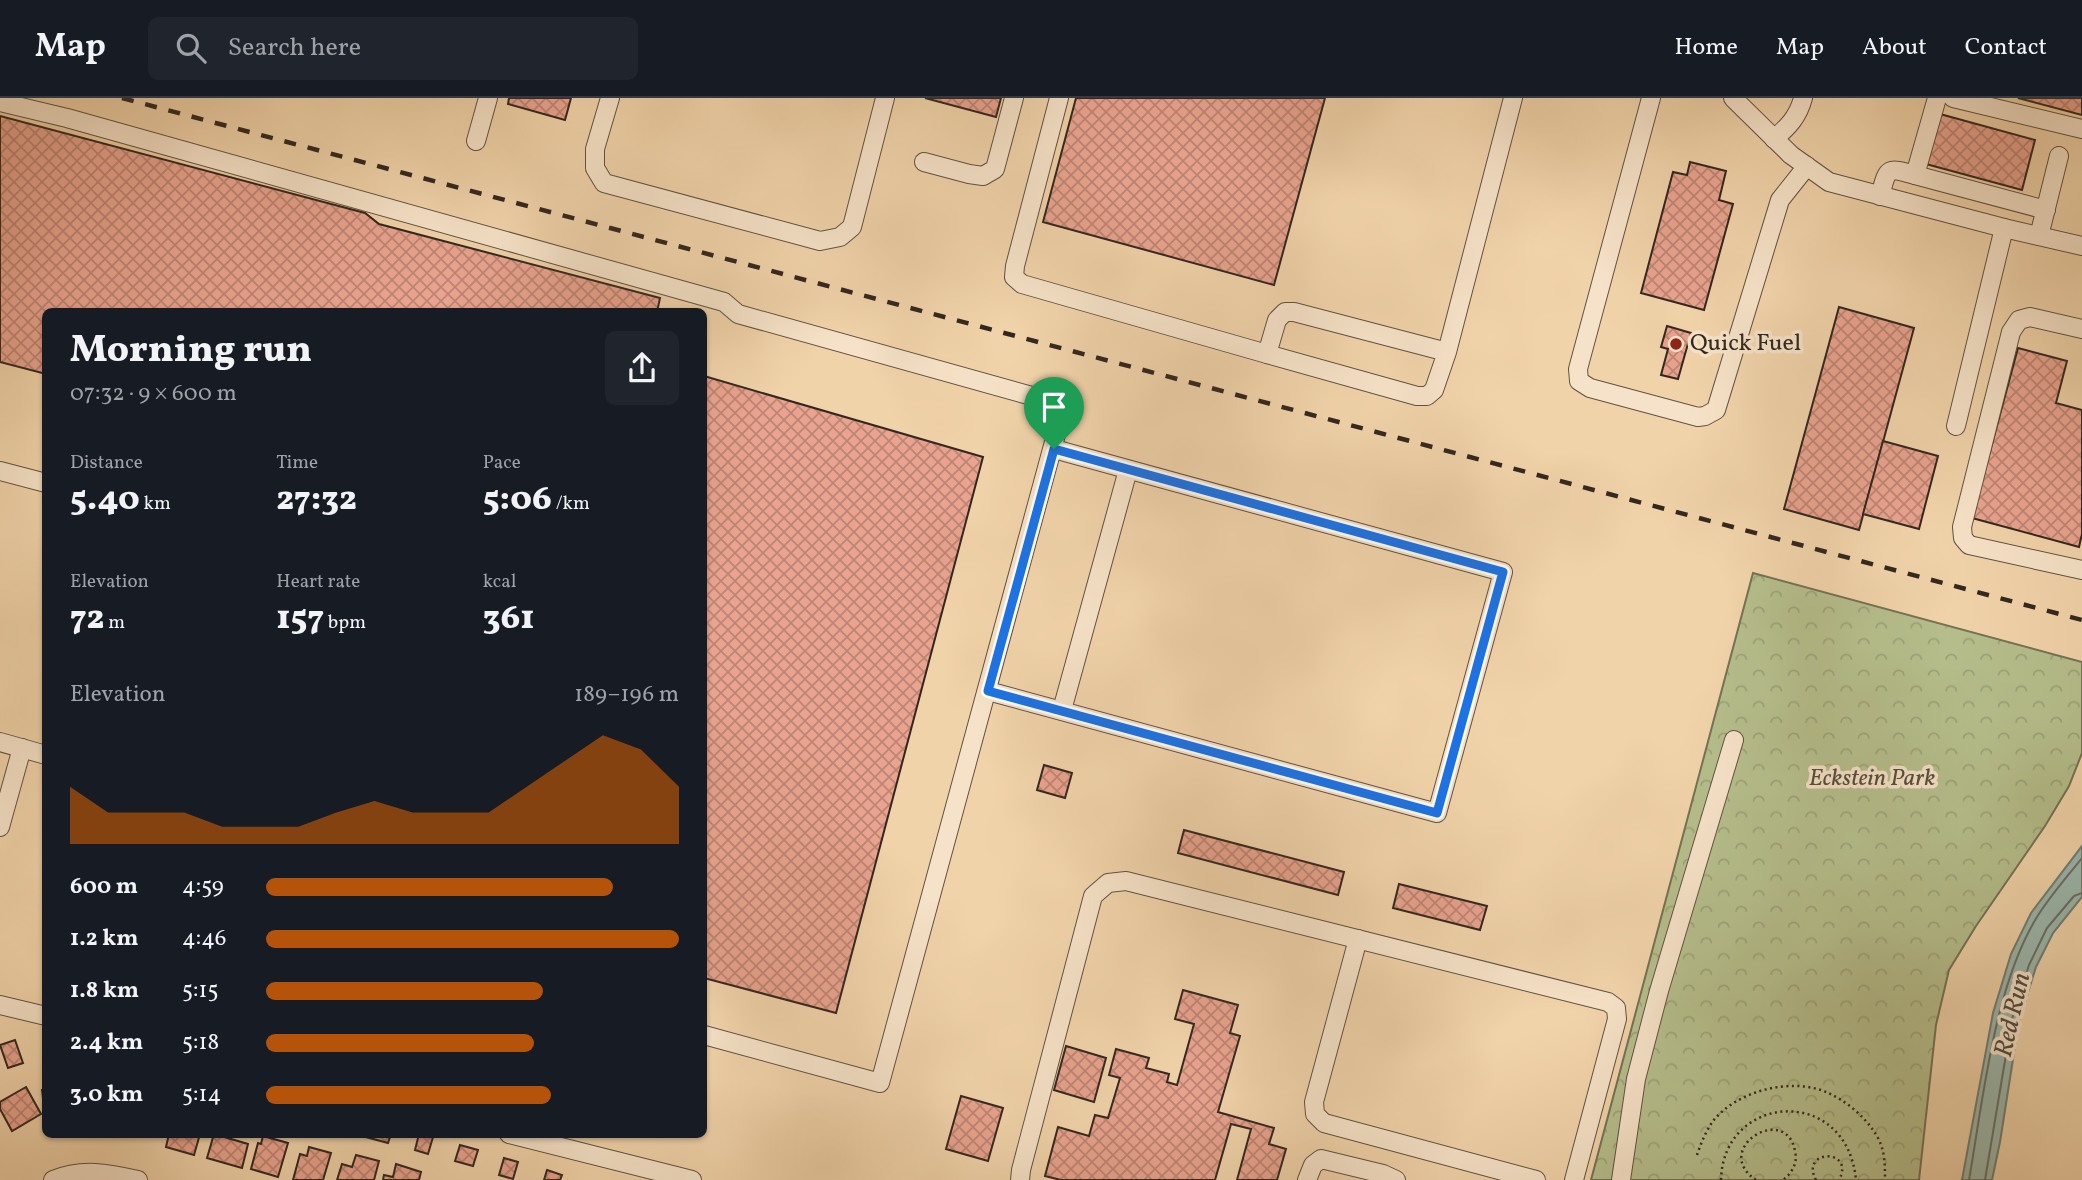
<!DOCTYPE html>
<meta charset="utf-8">
<style>
body{margin:0;font-family:Vollkorn,serif;background:#20242c;color:#f1f3f6;height:100vh;display:flex;flex-direction:column;font-size:26px;white-space:nowrap}
*{box-sizing:border-box;margin:0}
p{font-size:23px;color:#9ea1a6}
.icon{flex:none;width:38px;height:38px;fill:none;stroke:currentColor;stroke-width:2;stroke-linecap:round;stroke-linejoin:round}
.map{position:relative;flex:1;overflow:hidden}
.sheet{position:absolute;left:42px;top:210px;width:665px;height:830px;display:flex;flex-direction:column;background:#171b24;border-radius:10px;box-shadow:0 2px 5px #0004}
.sheet>*{flex:none}
.pin{position:absolute;display:grid;place-items:center;width:60px;height:60px;color:#fff;margin:-72px -30px;border-radius:50% 50% 50% 0;rotate:-45deg;box-shadow:0 0 7px #0007}
.pin .icon{rotate:45deg}
.round{display:grid;place-items:center;flex:none;width:74px;height:74px;border-radius:10px;background:#20242c}
.summary{display:flex;align-items:center;justify-content:space-between;height:119px;padding:0 28px}
h1{font-size:38px;font-weight:800;line-height:52px}
.metrics{display:grid;grid-template-columns:repeat(3,1fr);gap:10px;height:119px;padding:7px 28px}
.metrics div{display:grid;align-content:center}
.metrics b{font-size:35px;font-weight:800}
.metrics small{font-size:19px;font-weight:400}
.metrics p{font-size:19px}
.chart{height:196px;padding:14px 28px}
.chart p{display:flex;justify-content:space-between}
.chart svg{width:100%;height:126px;margin-top:7px;fill:#b45309;opacity:.7}
ul{padding:0 28px;list-style:none;font-size:23px}
li{display:grid;grid-template-columns:112px 84px 1fr;align-items:center;height:52px}
li i{height:18px;border-radius:9px;background:#b45309}
header{display:flex;align-items:center;gap:42px;box-sizing:border-box;height:98px;padding:0 35px;background:#171b24;border-bottom:2px solid #363941}
header strong{font-size:33px}
nav{display:flex;gap:38px;margin-inline-start:auto;font-size:24px}
.search{width:490px;height:63px;background:#20242c;display:flex;align-items:center;gap:18px;box-sizing:border-box;padding:0 24px;border-radius:10px;color:#9ea1a6;font-size:26px}
.map>svg:first-child{display:block}
</style>
<header>
<strong>Map</strong>
<div class="search"><svg class="icon" aria-label="search" viewBox="0 0 24 24"><circle cx="10" cy="10" r="6"/><path d="M15 15l6 6"/></svg>Search here</div>
<nav><a>Home</a><a>Map</a><a>About</a><a>Contact</a></nav>
</header>
<div class="map">
<svg width="2082" height="1082" viewBox="0 0 2082 1082">
<defs>
<pattern id="park-crowns" width="20" height="18" patternUnits="userSpaceOnUse" patternTransform="scale(1.75)"><rect width="20" height="18" fill="#b5be8c"/><path d="M2 6a3 3 0 1 1 6 0M12 15a3 3 0 1 1 6 0" fill="none" stroke="#9ca378"/></pattern>
<pattern id="building-cross-hatch" width="8" height="8" patternUnits="userSpaceOnUse" patternTransform="scale(1.75)"><rect width="8" height="8" fill="#e9a38e"/><path d="M0 0l8 8M0 8l8-8" fill="none" stroke="#bd8574"/></pattern>
</defs>
<rect width="100%" height="100%" fill="#f1d3aa"/>
<filter id="stains"><feTurbulence type="fractalNoise" baseFrequency=".00286" numOctaves="4"/><feColorMatrix values="0 0 0 0 .2 0 0 0 0 .09 0 0 0 0 .02 0 0 0 .5 -.17"/></filter>
<radialGradient id="worn" r=".72"><stop offset=".6" stop-color="#630" stop-opacity="0"/><stop offset="1" stop-color="#630" stop-opacity=".3"/></radialGradient>
<path fill="url(#park-crowns)" stroke="#747256" stroke-width="2" d="M1753,475L2082,564V655L2069,688L2045,728L1976,828L1949,872L1936,927L1919,1082H1591Z"/>
<path fill="#9bb7ac" stroke="#717d74" stroke-width="2" d="M2082,748V799L2053,835L2036,869L2019,923L2000,1044L1992,1082H1962L1993,915L2011,856L2031,815Z"/>
<g fill="none" stroke-linecap="round" stroke-linejoin="round">
<g stroke="#666f66" stroke-width="2">
<path d="M1969,1082C1983,1002 1994,889 2037,819C2050,798 2067,779 2082,760"/>
<path d="M1985,1082L2012,921L2029,867L2047,830L2074,798L2082,795"/>
</g>
</g>
<g fill="url(#building-cross-hatch)" stroke="#322720" stroke-width="2">
<path d="M509,0H571L565,22L508,6Z"/>
<path d="M925,0H1001L996,19Z"/>
<path d="M1076,0H1325L1274,187L1043,124Z"/>
<path d="M2018,0H2082V17Z"/>
<path d="M1940,16L2035,42L2022,92L1926,66Z"/>
<path d="M0,18L365,115L379,126L660,200L657,214H46V276L0,264Z"/>
<path d="M1690,64L1726,73L1719,102L1733,106L1704,212L1641,195L1673,74L1687,77Z"/>
<path d="M1839,209L1914,230L1859,432L1784,411Z"/>
<path d="M1667,228L1691,235L1678,281L1661,277L1668,251L1661,249Z"/>
<path d="M2018,250L2067,263L2056,305L2082,312V436L2079,449L1972,420Z"/>
<path d="M704,278L983,359L836,915L704,880Z"/>
<path d="M1883,343L1938,358L1919,431L1863,416Z"/>
<path d="M1044,667L1072,675L1065,700L1037,692Z"/>
<path d="M1184,732L1344,774L1338,797L1178,755Z"/>
<path d="M1399,786L1487,808L1480,832L1393,810Z"/>
<path d="M1183,892L1238,907L1230,935L1240,938L1218,1014L1274,1030L1269,1046L1286,1051L1277,1082H1237L1251,1031L1231,1026L1215,1082H1061L1045,1078L1058,1029L1089,1038L1095,1017L1108,1020L1120,980L1109,977L1116,951L1149,960L1146,970L1169,976L1167,984L1177,987L1194,926L1175,921Z"/>
<path d="M15,942L23,965L8,970L0,947Z"/>
<path d="M1066,948L1106,960L1094,1004L1054,992Z"/>
<path d="M26,989L41,1016L12,1033L0,1011V1004Z"/>
<path d="M42,992H46V1017H45Z"/>
<path d="M961,998L1003,1010L988,1063L946,1051Z"/>
<path d="M169,1036H200L194,1057L166,1049Z"/>
<path d="M214,1036L248,1046L242,1070L207,1060Z"/>
<path d="M363,1036H391L388,1045L362,1038Z"/>
<path d="M419,1036L433,1039L428,1056L415,1052Z"/>
<path d="M263,1038L288,1045L278,1079L251,1071L258,1045L261,1046Z"/>
<path d="M460,1047L478,1052L473,1068L455,1063Z"/>
<path d="M309,1049L331,1055L323,1082H293L300,1056L307,1058Z"/>
<path d="M356,1057L379,1063L374,1082H337L342,1066L352,1069Z"/>
<path d="M504,1060L518,1064L513,1081L499,1077Z"/>
<path d="M396,1066L421,1074L419,1082H383L384,1077L393,1079Z"/>
<path d="M547,1072L562,1077L560,1082H544Z"/>
</g>
<g fill="none" stroke-linecap="round" stroke-linejoin="round">
<g stroke="#625242" stroke-width="20">
<g id="minor">
<path d="M610,0L595,51V70L604,85L820,143L840,139L852,129L885,0"/>
<path d="M1059,0L1015,168L1014,179L1022,186L1267,256"/>
<path d="M1651,0L1578,271L1579,283L1590,290L1698,319L1705,318L1716,312L1780,102L1807,68"/>
<path d="M1733,0L1791,57L1829,84L2004,130L2082,148"/>
<path d="M1937,0L1915,77L2046,112"/>
<path d="M1953,0L2082,31"/>
<path d="M0,4L67,20L724,204L738,216L1064,307L880,985L704,937"/>
<path d="M1774,41C1788,29 1798,19 1803,0"/>
<path d="M476,43L488,0"/>
<path d="M924,64L969,76L983,78L995,71L1014,0"/>
<path d="M1880,98C1888,69 1886,69 1915,77"/>
<path d="M2039,138L2059,58"/>
<path d="M2082,231L2030,219L2019,222L2011,234L1962,429L1963,440L1969,447L2082,472"/>
<path d="M1447,254L1294,214H1285L1277,222L1267,256L1417,298H1427L1434,292L1447,254L1513,0"/>
<path d="M1956,328L2004,130"/>
<path d="M0,373L46,385"/>
<path d="M988,593L1437,715L1503,474L1054,351"/>
<path d="M1062,612L1128,372"/>
<path d="M0,644L46,657"/>
<path d="M0,729L22,650"/>
<path d="M1358,841L1314,1004L1315,1016L1324,1025L1536,1082"/>
<path d="M0,907L46,918"/>
<path d="M509,1036L692,1082"/>
<path d="M53,1082C82,1070 108,1075 138,1082"/>
<path d="M1020,1082L1021,1072L1093,798L1108,785L1126,783L1608,904L1616,910L1617,921L1574,1082"/>
<path d="M1307,1082L1313,1067L1321,1061L1383,1076L1396,1082"/>
<path d="M1621,1082L1636,981L1659,893L1734,642"/>
</g>
</g>
<g stroke="#322720" stroke-width="2.5" stroke-dasharray="2 3.5" stroke-linecap="butt">
<path d="M1697,1057C1701,1045 1706,1033 1713,1023C1737,993 1790,979 1826,994C1847,1003 1867,1020 1878,1040C1885,1053 1885,1067 1885,1082"/>
<path d="M1721,1082C1723,995 1847,986 1856,1082"/>
<path d="M1756,1082C1710,1051 1786,1004 1795,1053C1798,1065 1792,1075 1783,1082"/>
<path d="M1816,1082C1799,1051 1856,1050 1839,1082"/>
</g>
<use href="#minor" stroke="#f6e2c8" stroke-width="18"/>
<path stroke="#322720" stroke-width="4.5" stroke-dasharray="12 12" stroke-linecap="butt" d="M122,0L2082,522"/>
</g>
<g fill="none" stroke-linecap="round" stroke-linejoin="round">
<g stroke="#fff" stroke-width="14">
<path id="route" d="M1054,351L1503,474L1437,715L988,593Z"/>
</g>
<use href="#route" stroke="#1a73e8" stroke-width="9"/>
</g>
<circle fill="#8f2418" stroke="#f6e2c8" stroke-width="2.5" cx="1676" cy="246" r="7"/>
<g text-anchor="middle" dominant-baseline="central" stroke-width="7" stroke-linejoin="round" paint-order="stroke">
<g font-size="24" fill="#322720" stroke="#f6e2c8" text-anchor="start">
<text x="1690" y="246">Quick Fuel</text>
</g>
<g font-size="24" font-style="italic" fill="#534d3b" stroke="#f6e2c8">
<text x="1872" y="681">Eckstein Park</text>
</g>
<g font-size="26" font-style="italic" fill="#4c4b43" stroke="#f6e2c8">
<text transform="translate(2013 917) rotate(-77)">Red Run</text>
</g>
</g>
<rect width="100%" height="100%" filter="url(#stains)"/>
<rect width="100%" height="100%" fill="url(#worn)"/>
</svg>
<div class="pin" style="left:1054px;top:351px;background:#1e9e55"><svg class="icon" aria-label="arrive" viewBox="0 0 24 24"><path d="M6 21V4h12l-3 4 3 4H6"/></svg></div>
<section class="sheet">
<div class="summary"><div><h1>Morning run</h1><p>07:32 · 9 × 600 m</p></div><a class="round"><svg class="icon" aria-label="share" viewBox="0 0 24 24"><path d="M12 15V3M7 8l5-5 5 5M5 13v7h14v-7"/></svg></a></div>
<div class="metrics">
<div><p>Distance</p><b>5.40<small> km</small></b></div>
<div><p>Time</p><b>27:32</b></div>
<div><p>Pace</p><b>5:06<small> /km</small></b></div>
</div>
<div class="metrics">
<div><p>Elevation</p><b>72<small> m</small></b></div>
<div><p>Heart rate</p><b>157<small> bpm</small></b></div>
<div><p>kcal</p><b>361</b></div>
</div>
<div class="chart"><p><span>Elevation</span>189–196 m</p>
<svg viewBox="0 0 160 44" preserveAspectRatio="none"><path d="M0 44V24L10 33L20 33L30 33L40 38L50 38L60 38L70 33L80 29L90 33L100 33L110 33L120 24L130 15L140 6L150 11L160 24V44z"/></svg>
</div>
<ul>
<li><b>600 m</b>4:59<i style="width:84%"></i></li>
<li><b>1.2 km</b>4:46<i style="width:100%"></i></li>
<li><b>1.8 km</b>5:15<i style="width:67%"></i></li>
<li><b>2.4 km</b>5:18<i style="width:65%"></i></li>
<li><b>3.0 km</b>5:14<i style="width:69%"></i></li>
</ul>
</section>
</div>
